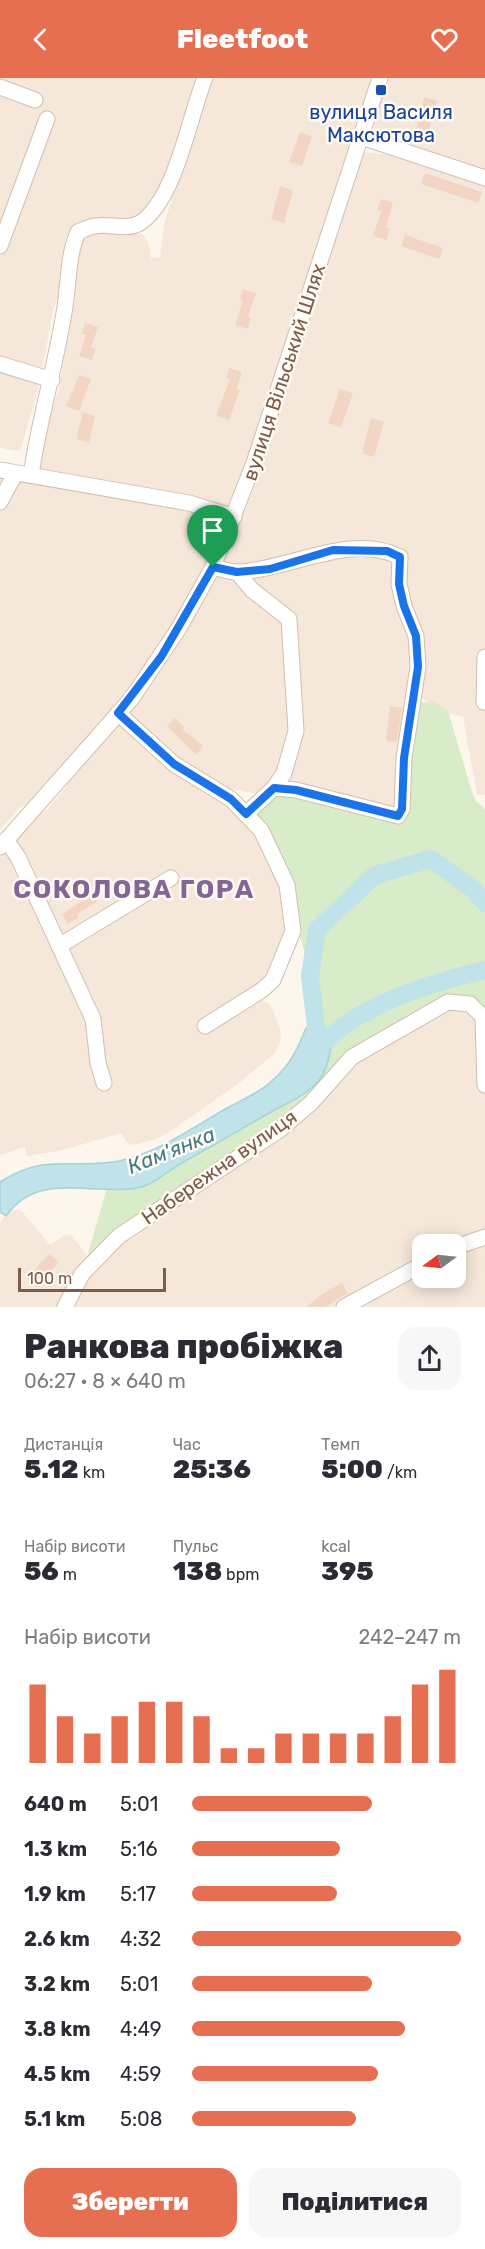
<!DOCTYPE html>
<html lang="uk">
<meta charset="utf-8">
<style>
body{margin:0;font-family:Rubik,sans-serif;background:#f7f7f7;color:#2b2b33;height:100vh;display:flex;flex-direction:column;font-size:22px;white-space:nowrap}
*{box-sizing:border-box;margin:0}
p{font-size:20px;color:#7c7c81}
.icon{flex:none;width:33px;height:33px;fill:none;stroke:currentColor;stroke-width:2;stroke-linecap:round;stroke-linejoin:round}
.map{position:relative;height:1229px;overflow:hidden}
.details{display:flex;flex-direction:column;background:#fff;flex:1}
.details>*{flex:none}
.needle{width:39px;rotate:255deg}
.buttons{position:absolute;left:412px;top:1156px;display:grid;gap:12px}
.buttons a{display:grid;place-items:center;width:54px;height:54px;border-radius:12px;background:#fff;box-shadow:0 3px 15px #0003;font-size:30px}
.scale{position:absolute;left:18px;bottom:15px;width:148px;box-sizing:border-box;padding-left:6px;border:3px solid #7a5c4d;border-top:0;font-size:16px;line-height:21px;white-space:nowrap;color:#7a5c4d;-webkit-text-stroke:4px #fffaf3;paint-order:stroke}
.pin{position:absolute;display:grid;place-items:center;width:51px;height:51px;color:#fff;margin:-62px -26px;border-radius:50% 50% 50% 0;rotate:-45deg;box-shadow:0 0 6px #0007}
.pin .icon{rotate:45deg}
.round{display:grid;place-items:center;flex:none;width:63px;height:63px;border-radius:18px;background:#f7f7f7}
.headline{display:flex;align-items:center;justify-content:space-between;height:102px;padding:0 24px}
h1{font-size:33px;font-weight:800;line-height:45px}
.metrics{display:grid;grid-template-columns:repeat(3,1fr);gap:9px;height:102px;padding:6px 24px}
.metrics div{display:grid;align-content:center}
.metrics b{font-size:26px;font-weight:800}
.metrics small{font-size:16px;font-weight:400}
.metrics p{font-size:16px}
.chart{height:168px;padding:12px 24px}
.chart p{display:flex;justify-content:space-between}
.chart svg{width:100%;height:108px;margin-top:6px;stroke:#e76f51;stroke-width:6}
.action{display:flex;gap:12px;margin-top:auto;padding:12px 24px}
.action a{flex:1;height:69px;border-radius:18px;background:#e76f51;color:#fff;font-size:24px;font-weight:800;line-height:69px;text-align:center}
.action a+a{background:#f7f7f7;color:#2b2b33}
ul{padding:0 24px;list-style:none;font-size:20px}
li{display:grid;grid-template-columns:96px 72px 1fr;align-items:center;height:45px}
li i{height:15px;border-radius:8px;background:#e76f51}
header{display:flex;justify-content:space-between;align-items:center;height:78px;padding:0 24px;background:#e76f51;color:#fff;font-size:27px;font-weight:800}
.map>svg:first-child{display:block}
</style>
<header><svg class="icon" aria-label="back" viewBox="0 0 24 24"><path d="M15 5l-7 7 7 7"/></svg>Fleetfoot<svg class="icon" aria-label="heart" viewBox="0 0 24 24"><path d="M12 20l-8-8c-3-5 5-10 8-4 3-6 11-1 8 4z"/></svg></header>
<div class="map">
<svg width="485" height="1229" viewBox="0 0 485 1229">
<rect width="100%" height="100%" fill="#fdf6ec"/>
<g fill="#f5e8da" fill-rule="evenodd">
<path d="M0,0H199L163,109L141,139L93,149L66,158L59,201L63,204L53,233L39,308L21,370L17,373L0,370Z"/>
<path d="M211,0H373L250,373L224,448L192,512L158,570L127,614L28,725L19,730L0,752V400L22,402L58,315L77,200L80,164L83,160L95,155L143,156L148,164L151,180L160,179L164,146Z"/>
<path d="M387,0H485V93L405,64L375,50L373,42Z"/>
<path d="M363,74L390,77L485,107V717H477L463,639L451,636L421,620V573L406,508L405,474L395,471L415,572L402,731L259,716L221,709L172,676L132,638L131,634L168,582L191,543L228,471L245,430Z"/>
<path d="M121,647L217,717L253,751L277,797L289,846L260,921L270,926L280,950L281,962L274,976L238,1006L168,1055L153,1062L132,1067L126,1064L122,1055L63,1072L27,1078L25,1069L0,1077V779L40,735L47,732L66,709L71,699L117,648Z"/>
<path d="M465,929L476,935L485,1013V1229H69L82,1206L120,1164L307,1039L304,1033L358,983L430,934ZM423,1167H456V1200H423Z"/>
<path d="M20,1131L50,1167L65,1157L71,1156L90,1182L60,1229H0V1144L9,1134Z"/>
</g>
<path fill="#d8ecc9" d="M435,624L448,633L472,714L476,723L485,731V987L483,939L448,924L387,958L311,1025L119,1158L82,1196L111,1096L205,1062L314,973C317,930 311,897 300,858L293,853L287,807L246,736L274,710L398,738L412,625Z"/>
<path fill="#bfe3e8" stroke="#a5d3da" stroke-width="1.5" d="M316,949L334,953C331,968 329,989 320,1001C309,1016 287,1025 271,1034C241,1051 211,1069 180,1086C166,1094 154,1107 137,1110C92,1118 38,1092 6,1138L0,1134V1104C47,1074 71,1092 119,1083C157,1075 191,1051 225,1031C242,1022 261,1014 275,1000C291,985 298,970 306,950Z"/>
<g fill="none" stroke-linecap="round" stroke-linejoin="round">
<g stroke="#bfe3e8" stroke-width="18">
<path d="M318,970C360,926 427,906 485,892"/>
<path d="M314,973L316,949L310,898L317,852L375,797L431,781L474,812L485,825"/>
</g>
</g>
<g fill="#f3d5c3">
<path d="M424,19L437,23L428,56L416,52Z"/>
<path d="M300,54L312,58L302,88L289,84Z"/>
<path d="M425,95L482,114L478,125L421,106Z"/>
<path d="M280,108L293,112L284,145L271,141Z"/>
<path d="M381,121L393,125L386,150L390,151L386,162L373,158L381,133L377,132Z"/>
<path d="M405,157L443,170L439,181L401,168Z"/>
<path d="M243,211L256,215L248,239L251,240L248,251L235,247L243,223L240,222Z"/>
<path d="M85,245L98,249L91,269L96,271L92,282L79,278L86,257L82,256Z"/>
<path d="M230,290L242,294L237,310L240,312L229,342L216,338L230,301L226,300Z"/>
<path d="M79,297L91,301L79,333L66,328Z"/>
<path d="M340,311L353,315L341,349L328,345Z"/>
<path d="M83,334L95,338L89,365L76,361Z"/>
<path d="M371,340L384,344L374,379L362,375Z"/>
<path d="M390,628L402,630L397,664L386,663Z"/>
<path d="M175,640L184,649L182,651L203,668L196,677L167,648Z"/>
<path d="M92,813L98,823L77,836L79,839L68,846L62,836L82,823L80,820Z"/>
<path d="M49,1176L59,1184L36,1209L27,1200Z"/>
<path d="M342,1205L348,1215L325,1229H306L324,1215Z"/>
</g>
<g fill="none" stroke-linecap="round" stroke-linejoin="round">
<g stroke="#d1beb0" stroke-width="17">
<g id="minor">
<path d="M0,9L35,22"/>
<path d="M361,59L485,100"/>
<path d="M0,168L47,41"/>
<path d="M0,286L52,302"/>
<path d="M0,392L189,425L234,439"/>
<path d="M31,397C39,342 55,290 64,235C69,208 67,179 78,154C83,152 90,148 95,148C110,145 126,153 140,145C176,121 189,39 205,0"/>
<path d="M0,424L15,396"/>
<path d="M213,489C222,491 231,495 240,494C291,491 352,454 400,479L399,506L404,528L416,558L418,589L404,680L402,731L398,738L296,712L274,710L246,736"/>
<path d="M237,494L252,512L289,541L296,653L284,695L274,710"/>
<path d="M484,624L485,579"/>
<path d="M118,635L174,686L231,721L261,752L287,807L293,853L273,902L262,912L205,948"/>
<path d="M6,762L18,779L93,941L98,985L104,1005"/>
<path d="M0,769L132,620L179,550L213,489L254,385L380,0"/>
<path d="M59,868L171,800"/>
<path d="M456,1169L485,1159"/>
<path d="M65,1229L82,1196L119,1158L278,1053L311,1025L352,979L448,924L470,926L483,939L485,1007"/>
<path d="M344,1229L423,1186"/>
</g>
</g>
<use href="#minor" stroke="#fff" stroke-width="15"/>
</g>
<g fill="none" stroke-linecap="round" stroke-linejoin="round">
<g stroke="#fff" stroke-width="12">
<path id="route" d="M333,472L387,473L400,479L399,506L404,528L416,558L418,589L404,680L402,731L398,738L296,712L274,710L246,736L231,721L174,686L118,635L161,579L213,489L237,494L270,491Z"/>
</g>
<use href="#route" stroke="#1a73e8" stroke-width="8"/>
</g>
<rect fill="#1a4fb4" stroke="#fffaf3" stroke-width="2" x="375" y="6" width="12" height="12" rx="3"/>
<g text-anchor="middle" dominant-baseline="central" stroke-width="5" stroke-linejoin="round" paint-order="stroke">
<g font-size="20" fill="#164399" stroke="#fffaf3">
<text x="381" y="34">вулиця Василя<tspan x="381" dy="23">Максютова</tspan></text>
</g>
<g font-size="20" fill="#7a5c4d" stroke="#fffaf3">
<text transform="translate(284 294) rotate(-72)">вулиця Вільський Шлях</text>
<text transform="translate(219 1089) rotate(-35)">Набережна вулиця</text>
</g>
<g font-size="21" font-style="italic" fill="#437c86" stroke="#fffaf3">
<text transform="translate(171 1072) rotate(-22)">Кам'янка</text>
</g>
<g font-size="26" font-weight="bold" letter-spacing="1.5" fill="#846695" stroke="#fffaf3">
<text x="134" y="811">СОКОЛОВА ГОРА</text>
</g>
</g>
</svg>
<div class="buttons">
<a><svg class="needle" viewBox="-14 -14 28 28"><path d="M0-13l5 13h-10z" fill="#e53935"/><path d="M0 13l5-13h-10z" fill="#7c7c81"/></svg></a>
</div>
<div class="scale">100 m</div>
<div class="pin" style="left:213px;top:489px;background:#1e9e55"><svg class="icon" aria-label="arrive" viewBox="0 0 24 24"><path d="M6 21V4h12l-3 4 3 4H6"/></svg></div>
</div>
<section class="details">
<div class="headline"><div><h1>Ранкова пробіжка</h1><p>06:27 · 8 × 640 m</p></div><a class="round"><svg class="icon" aria-label="share" viewBox="0 0 24 24"><path d="M12 15V3M7 8l5-5 5 5M5 13v7h14v-7"/></svg></a></div>
<div class="metrics">
<div><p>Дистанція</p><b>5.12<small> km</small></b></div>
<div><p>Час</p><b>25:36</b></div>
<div><p>Темп</p><b>5:00<small> /km</small></b></div>
</div>
<div class="metrics">
<div><p>Набір висоти</p><b>56<small> m</small></b></div>
<div><p>Пульс</p><b>138<small> bpm</small></b></div>
<div><p>kcal</p><b>395</b></div>
</div>
<div class="chart"><p><span>Набір висоти</span>242–247 m</p>
<svg viewBox="0 0 160 44" preserveAspectRatio="none"><path d="M5 44V12M15 44V25M25 44V32M35 44V25M45 44V19M55 44V19M65 44V25M75 44V38M85 44V38M95 44V32M105 44V32M115 44V32M125 44V32M135 44V25M145 44V12M155 44V6"/></svg>
</div>
<ul>
<li><b>640 m</b>5:01<i style="width:67%"></i></li>
<li><b>1.3 km</b>5:16<i style="width:55%"></i></li>
<li><b>1.9 km</b>5:17<i style="width:54%"></i></li>
<li><b>2.6 km</b>4:32<i style="width:100%"></i></li>
<li><b>3.2 km</b>5:01<i style="width:67%"></i></li>
<li><b>3.8 km</b>4:49<i style="width:79%"></i></li>
<li><b>4.5 km</b>4:59<i style="width:69%"></i></li>
<li><b>5.1 km</b>5:08<i style="width:61%"></i></li>
</ul>
<div class="action"><a>Зберегти</a><a>Поділитися</a></div>
</section>
